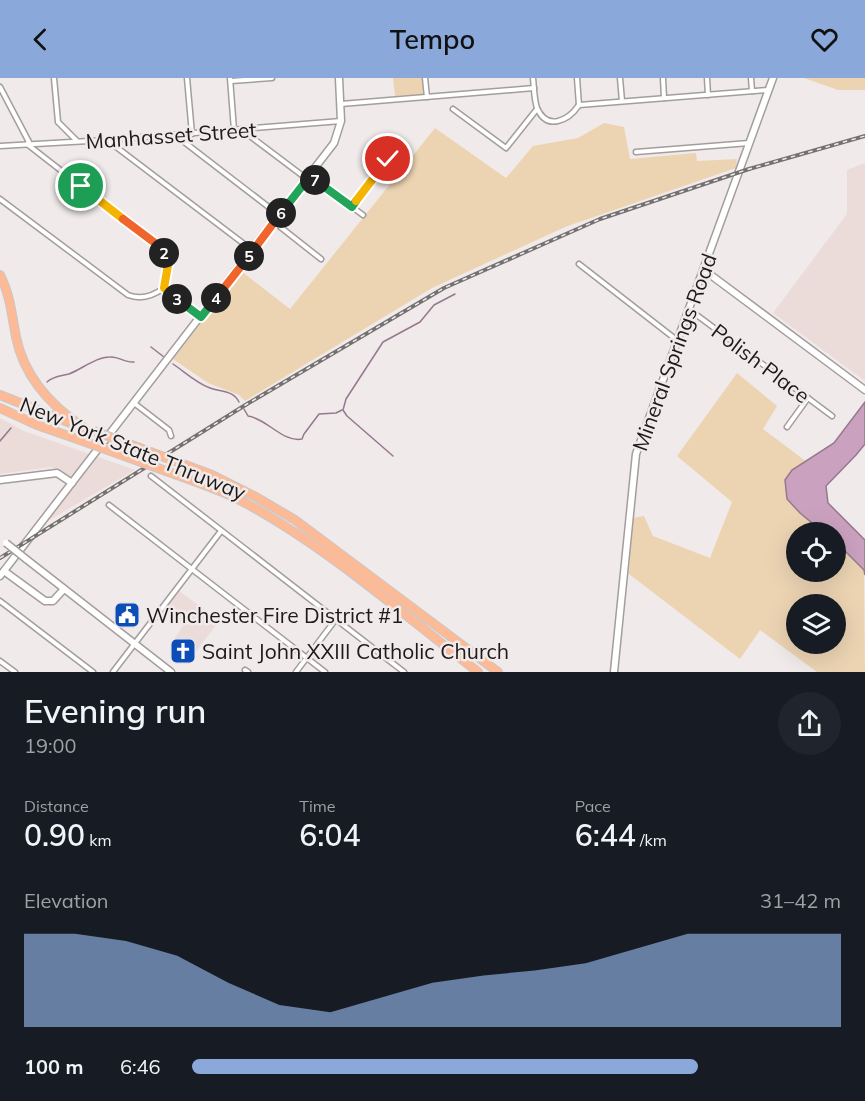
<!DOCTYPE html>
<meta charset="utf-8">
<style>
body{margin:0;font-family:Mulish,sans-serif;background:#20242c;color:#f1f3f6;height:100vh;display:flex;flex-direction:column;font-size:22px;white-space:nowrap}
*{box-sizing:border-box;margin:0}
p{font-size:20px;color:#9ea1a6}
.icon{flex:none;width:33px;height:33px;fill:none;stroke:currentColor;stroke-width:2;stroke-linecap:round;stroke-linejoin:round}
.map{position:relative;height:594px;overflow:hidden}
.details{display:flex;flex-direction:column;background:#171b24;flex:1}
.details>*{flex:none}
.fabs{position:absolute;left:786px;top:444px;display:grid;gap:12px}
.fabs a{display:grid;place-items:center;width:60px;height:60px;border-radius:50%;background:#171b24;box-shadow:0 6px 24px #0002;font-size:30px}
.pin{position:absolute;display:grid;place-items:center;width:51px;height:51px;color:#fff;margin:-26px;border:3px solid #fff;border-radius:50%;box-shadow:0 2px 6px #0007}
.km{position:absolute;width:30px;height:30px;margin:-15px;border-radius:50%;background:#222;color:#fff;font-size:16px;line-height:30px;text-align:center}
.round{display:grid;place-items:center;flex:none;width:63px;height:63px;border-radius:32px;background:#20242c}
.overview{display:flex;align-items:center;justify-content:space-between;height:102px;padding:0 24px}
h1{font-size:33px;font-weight:600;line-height:45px}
.metrics{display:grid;grid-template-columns:repeat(3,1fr);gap:9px;height:102px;padding:6px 24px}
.metrics div{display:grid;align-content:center}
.metrics b{font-size:30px;font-weight:600}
.metrics small{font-size:16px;font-weight:400}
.metrics p{font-size:16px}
.chart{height:168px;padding:12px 24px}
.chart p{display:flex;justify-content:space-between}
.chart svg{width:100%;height:108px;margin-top:6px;fill:#8aa8da;opacity:.7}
ul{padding:0 24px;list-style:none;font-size:20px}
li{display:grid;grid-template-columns:96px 72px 1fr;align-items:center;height:45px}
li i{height:15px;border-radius:8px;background:#8aa8da}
header{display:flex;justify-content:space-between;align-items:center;height:78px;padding:0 24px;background:#8aa8da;color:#111;font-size:27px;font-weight:600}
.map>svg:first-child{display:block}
</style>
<header><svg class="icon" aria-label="back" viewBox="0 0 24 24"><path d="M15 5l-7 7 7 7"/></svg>Tempo<svg class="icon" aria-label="heart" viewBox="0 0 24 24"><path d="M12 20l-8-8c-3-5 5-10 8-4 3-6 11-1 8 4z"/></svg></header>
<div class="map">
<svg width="865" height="594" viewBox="0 0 865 594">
<rect width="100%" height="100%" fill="#f0eaea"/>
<g fill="#ebdcda">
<path d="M865,85V303L773,235L847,136V92Z"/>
<path d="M0,340L24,353L135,392L46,444L77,404L51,389L0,396Z"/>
<path d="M178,512L219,543L195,575L175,560L183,548L163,531Z"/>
</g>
<g fill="#ecd4b3" fill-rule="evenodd">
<path d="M393,0H422L423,16L395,18Z"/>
<path d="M804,0H865V12H838Z"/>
<path d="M604,45L624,49L630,81L696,75L697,83L737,81L736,90L565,149L432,210L245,323L239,317L208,305L173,281L241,193L290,231L435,50L506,100L533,68L578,60Z"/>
<path d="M737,295L777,328L763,351L807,384L792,392L787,421L800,435L823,454H796V494H836V464L864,492L865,594H817L760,552L740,581L629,496L632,440L644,438L653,458L710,480L732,424L677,378ZM796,526H836V566H796Z"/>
</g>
<path fill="#cba1c0" stroke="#96788e" stroke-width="1.5" d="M865,324V366L856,377L826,408L828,425L865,462V497L864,492L836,464V454H823L800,435L787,421L785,402L792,392L834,365Z"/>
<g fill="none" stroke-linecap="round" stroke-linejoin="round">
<g stroke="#96788e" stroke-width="1.5">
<path d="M151,269L164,279"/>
<path d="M173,286C185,294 196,305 210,310C221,314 233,312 239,324"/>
<path d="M47,304C53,298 62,298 69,296C82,291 96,279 110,279C118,278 125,285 134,284"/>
<path d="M244,331L248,338C266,340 283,365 302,361L304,356L319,336L336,335L342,332"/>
<path d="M0,363L11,350"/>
<path d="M393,378L347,338L343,332L346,321L383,264L420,244L434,227L455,216"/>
</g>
<g stroke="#a39e9d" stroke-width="7">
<g id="street">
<path d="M54,0L58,44L77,63"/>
<path d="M187,0L192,56"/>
<path d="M230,0L234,52"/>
<path d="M425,0L427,19"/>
<path d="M533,0C534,9 534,21 537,30C547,53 568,43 579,27"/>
<path d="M577,0L579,27"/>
<path d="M620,0L622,23"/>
<path d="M663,0L664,20"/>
<path d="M707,0L708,17"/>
<path d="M751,0L752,13"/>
<path d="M231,3L272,0"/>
<path d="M0,9L30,66"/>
<path d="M341,26L534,10"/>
<path d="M579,27L768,12"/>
<path d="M453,31L506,70L537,31"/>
<path d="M242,52L307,101"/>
<path d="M175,57L279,137"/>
<path d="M107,62L252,172"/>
<path d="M27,66L159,169C169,182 170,195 164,210"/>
<path d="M0,68L107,62L341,43"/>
<path d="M636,74L749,65"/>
<path d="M310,98L363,137"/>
<path d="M0,121L128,217C141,222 153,218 164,210"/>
<path d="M352,129L393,74"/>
<path d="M274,144L321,181"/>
<path d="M579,186L678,263"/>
<path d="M164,210L201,239"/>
<path d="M690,232L832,338"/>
<path d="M134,325L169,352L171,358"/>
<path d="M787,349L808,320"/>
<path d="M151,398L404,594"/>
<path d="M109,427L325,594"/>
<path d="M0,523L93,594"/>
<path d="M0,583L15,594"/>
<path d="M245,592L248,594"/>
<path d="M113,594L221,453"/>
<path d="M296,594L336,541"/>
</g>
</g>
<g stroke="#a39e9d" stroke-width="9">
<g id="secondary">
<path d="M704,192L865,312"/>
<path d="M0,402L57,395L72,405"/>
<path d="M26,481L171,594"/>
<path d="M4,493L45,523H53L64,511"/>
<path d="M0,498L334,65L341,43L339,0"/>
<path d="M614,594L636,376L773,0"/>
</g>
</g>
<g stroke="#c9c8c8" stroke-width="10">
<g id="highway">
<path d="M0,197C10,216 12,238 16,259C24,299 51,328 84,350"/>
<path d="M0,317L73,346"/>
<path d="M0,330L37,347L83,363"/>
<path d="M180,385L212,397L256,419L295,442L498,594"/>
<path d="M166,393C188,401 212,409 234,419C322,464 400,534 478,594"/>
</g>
</g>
<use href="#street" stroke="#fff" stroke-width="4"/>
<use href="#secondary" stroke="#fff" stroke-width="6"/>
<use href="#highway" stroke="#fcba96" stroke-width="8"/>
<g stroke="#757171" stroke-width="4">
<path id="rail" d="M0,480L247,326L444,210L600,141L749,91L865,58"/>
</g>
<use href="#rail" stroke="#f0eaea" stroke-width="1.5" stroke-dasharray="4.5" stroke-linecap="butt"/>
<g stroke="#a39e9d" stroke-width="9" stroke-linecap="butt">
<path id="secondary-bridge" d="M6,465L26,481"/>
</g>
<g stroke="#c9c8c8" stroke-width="10" stroke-linecap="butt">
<g id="highway-bridge">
<path d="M94,353L180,385"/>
<path d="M83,363L166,393"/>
</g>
</g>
<use href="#secondary-bridge" stroke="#fff" stroke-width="6"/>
<use href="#highway-bridge" stroke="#fcba96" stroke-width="8"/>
</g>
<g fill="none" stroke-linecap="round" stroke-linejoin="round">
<g stroke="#fff" stroke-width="12">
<path id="split-1" d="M81,108L123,141"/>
</g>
<g stroke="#fff" stroke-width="12">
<path id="split-2" d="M123,141L155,165L164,175"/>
</g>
<g stroke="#fff" stroke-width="12">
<path id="split-3" d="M164,175L168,187L164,210L177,221"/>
</g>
<g stroke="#fff" stroke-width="12">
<path id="split-4" d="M177,221L201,239L216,220"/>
</g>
<g stroke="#fff" stroke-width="12">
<path id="split-5" d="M216,220L249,178"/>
</g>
<g stroke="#fff" stroke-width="12">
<path id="split-6" d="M249,178L281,135"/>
</g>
<g stroke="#fff" stroke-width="12">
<path id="split-7" d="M281,135L310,98L315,102"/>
</g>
<g stroke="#fff" stroke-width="12">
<path id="split-8" d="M315,102L352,129L356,123"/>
</g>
<g stroke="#fff" stroke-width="12">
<path id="split-9" d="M356,123L388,81"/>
</g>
<use href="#split-1" stroke="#f5b400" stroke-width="8"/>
<use href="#split-2" stroke="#f0652b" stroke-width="8"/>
<use href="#split-3" stroke="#f5b400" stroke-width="8"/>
<use href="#split-4" stroke="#22a559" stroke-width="8"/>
<use href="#split-5" stroke="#f0652b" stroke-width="8"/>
<use href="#split-6" stroke="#f0652b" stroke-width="8"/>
<use href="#split-7" stroke="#22a559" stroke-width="8"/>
<use href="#split-8" stroke="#22a559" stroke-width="8"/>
<use href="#split-9" stroke="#f5b400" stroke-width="8"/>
</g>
<defs>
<g id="civic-square" transform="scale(1.35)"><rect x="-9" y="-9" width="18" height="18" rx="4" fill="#0c4db8" stroke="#f0eaea"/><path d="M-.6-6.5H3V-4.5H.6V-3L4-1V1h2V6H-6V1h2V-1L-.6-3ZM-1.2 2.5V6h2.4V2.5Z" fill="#fff"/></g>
<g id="church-square" transform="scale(1.35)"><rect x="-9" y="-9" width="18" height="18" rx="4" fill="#0c4db8" stroke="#f0eaea"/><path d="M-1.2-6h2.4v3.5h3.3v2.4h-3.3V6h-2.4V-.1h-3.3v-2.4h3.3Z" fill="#fff"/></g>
</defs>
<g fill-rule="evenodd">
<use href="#civic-square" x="127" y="537"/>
<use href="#church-square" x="183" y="573"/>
</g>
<g text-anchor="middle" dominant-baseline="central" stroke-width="5" stroke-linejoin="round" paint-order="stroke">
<g font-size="21" fill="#1c1a1a" stroke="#f0eaea">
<text transform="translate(171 57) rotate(-4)">Manhasset Street</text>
<text transform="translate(674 274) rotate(-70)">Mineral Springs Road</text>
<text transform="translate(761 285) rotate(37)">Polish Place</text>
<text transform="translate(133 370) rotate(22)">New York State Thruway</text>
</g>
<g font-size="21" fill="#1c1a1a" stroke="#f0eaea" text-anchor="start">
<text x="146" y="537">Winchester Fire District #1</text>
<text x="202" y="573">Saint John XXIII Catholic Church</text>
</g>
</g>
</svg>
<div class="fabs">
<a><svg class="icon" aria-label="locate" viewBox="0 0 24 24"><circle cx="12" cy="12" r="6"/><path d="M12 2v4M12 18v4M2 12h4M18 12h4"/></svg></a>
<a><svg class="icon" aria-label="layers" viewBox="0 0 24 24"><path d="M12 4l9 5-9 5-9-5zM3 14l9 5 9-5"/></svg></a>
</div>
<div class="pin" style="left:81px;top:108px;background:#1e9e55"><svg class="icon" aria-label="arrive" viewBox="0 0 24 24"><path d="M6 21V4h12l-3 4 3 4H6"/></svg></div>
<div class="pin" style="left:388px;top:81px;background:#d93025"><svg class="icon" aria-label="check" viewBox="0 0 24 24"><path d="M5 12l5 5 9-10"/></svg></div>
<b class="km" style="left:164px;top:175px">2</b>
<b class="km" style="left:177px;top:221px">3</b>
<b class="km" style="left:216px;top:220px">4</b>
<b class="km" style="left:249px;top:178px">5</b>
<b class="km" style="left:281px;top:135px">6</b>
<b class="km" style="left:315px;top:102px">7</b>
</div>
<section class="details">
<div class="overview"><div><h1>Evening run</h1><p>19:00</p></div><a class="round"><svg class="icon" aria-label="share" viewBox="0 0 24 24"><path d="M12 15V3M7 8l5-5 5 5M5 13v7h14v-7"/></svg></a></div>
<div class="metrics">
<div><p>Distance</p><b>0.90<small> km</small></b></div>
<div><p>Time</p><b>6:04</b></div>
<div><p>Pace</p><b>6:44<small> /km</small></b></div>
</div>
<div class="chart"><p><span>Elevation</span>31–42 m</p>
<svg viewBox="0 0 160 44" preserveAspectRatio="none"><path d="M0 44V6L10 6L20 9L30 15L40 26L50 35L60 38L70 32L80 26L90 23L100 21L110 18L120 12L130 6L140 6L150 6L160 6V44z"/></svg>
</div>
<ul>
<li><b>100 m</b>6:46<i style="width:78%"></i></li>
</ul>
</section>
